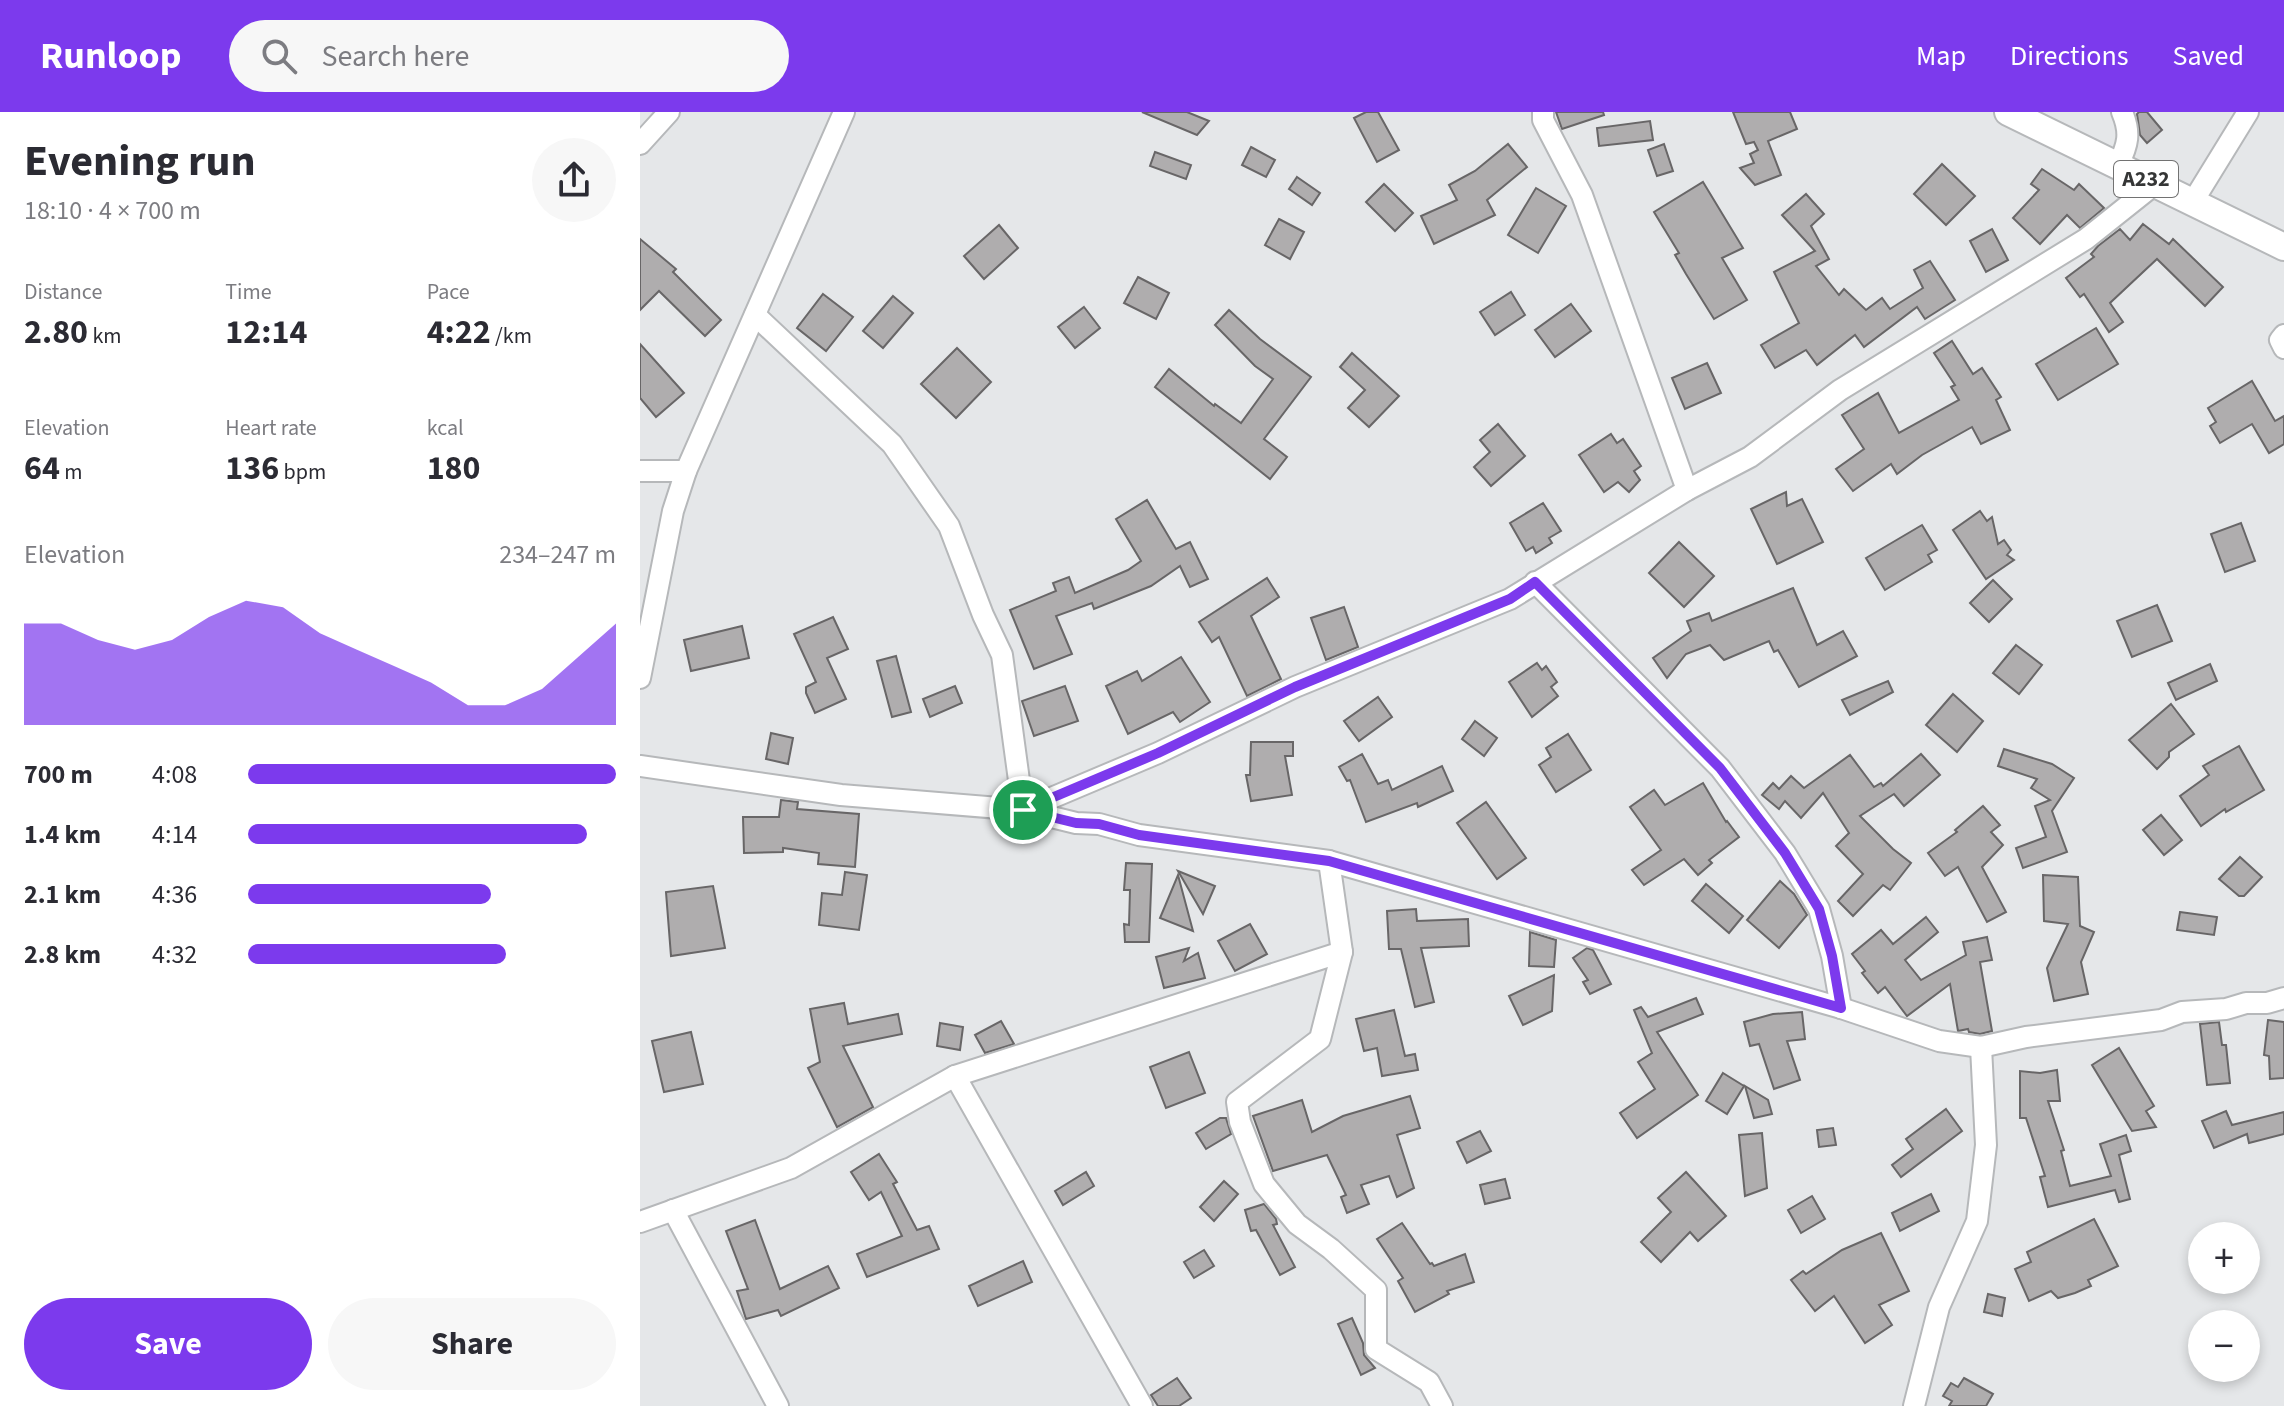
<!DOCTYPE html>
<meta charset="utf-8">
<style>
body{margin:0;font-family:"Source Sans 3",sans-serif;background:#f7f7f7;color:#2b2b33;height:100vh;display:flex;flex-direction:column;font-size:30px;white-space:nowrap}
*{box-sizing:border-box;margin:0}
p{font-size:26px;color:#7c7c81}
.icon{flex:none;width:44px;height:44px;fill:none;stroke:currentColor;stroke-width:2;stroke-linecap:round;stroke-linejoin:round}
.map{position:relative;flex:1;overflow:hidden}
.details{display:flex;flex-direction:column;background:#fff;width:640px}
.details>*{flex:none}
.controls{position:absolute;left:1548px;top:1110px;display:grid;gap:16px}
.controls a{display:grid;place-items:center;width:72px;height:72px;border-radius:50%;background:#fff;box-shadow:0 4px 12px #0003;font-size:40px}
.pin{position:absolute;display:grid;place-items:center;width:68px;height:68px;color:#fff;margin:-34px;border:4px solid #fff;border-radius:50%;box-shadow:0 2px 8px #0007}
.round{display:grid;place-items:center;flex:none;width:84px;height:84px;border-radius:42px;background:#f7f7f7}
.summary{display:flex;align-items:center;justify-content:space-between;height:136px;padding:0 24px}
h1{font-size:44px;font-weight:700;line-height:60px}
.figures{display:grid;grid-template-columns:repeat(3,1fr);gap:12px;height:136px;padding:8px 24px}
.figures div{display:grid;align-content:center}
.figures b{font-size:34px;font-weight:700}
.figures small{font-size:22px;font-weight:400}
.figures p{font-size:22px}
.chart{height:224px;padding:16px 24px}
.chart p{display:flex;justify-content:space-between}
.chart svg{width:100%;height:144px;margin-top:8px;fill:#7c3aed;opacity:.7}
.primary-button{display:flex;gap:16px;margin-top:auto;padding:16px 24px}
.primary-button a{flex:1;height:92px;border-radius:48px;background:#7c3aed;color:#fff;font-size:32px;font-weight:700;line-height:92px;text-align:center}
.primary-button a+a{background:#f7f7f7;color:#2b2b33}
ul{padding:0 24px;list-style:none;font-size:26px}
li{display:grid;grid-template-columns:128px 96px 1fr;align-items:center;height:60px}
li i{height:20px;border-radius:10px;background:#7c3aed}
header{display:flex;align-items:center;gap:48px;box-sizing:border-box;height:112px;padding:0 40px;background:#7c3aed;color:#fff}
header strong{font-size:38px}
nav{display:flex;gap:44px;margin-inline-start:auto;font-size:28px}
.search{width:560px;height:72px;background:#f7f7f7;display:flex;align-items:center;gap:20px;box-sizing:border-box;padding:0 28px;border-radius:44px;color:#7c7c81;font-size:30px}
main{display:flex;flex:1;min-height:0}
.map>svg:first-child{display:block}
</style>
<header>
<strong>Runloop</strong>
<div class="search"><svg class="icon" aria-label="search" viewBox="0 0 24 24"><circle cx="10" cy="10" r="6"/><path d="M15 15l6 6"/></svg>Search here</div>
<nav><a>Map</a><a>Directions</a><a>Saved</a></nav>
</header>
<main>
<section class="details">
<div class="summary"><div><h1>Evening run</h1><p>18:10 · 4 × 700 m</p></div><a class="round"><svg class="icon" aria-label="share" viewBox="0 0 24 24"><path d="M12 15V3M7 8l5-5 5 5M5 13v7h14v-7"/></svg></a></div>
<div class="figures">
<div><p>Distance</p><b>2.80<small> km</small></b></div>
<div><p>Time</p><b>12:14</b></div>
<div><p>Pace</p><b>4:22<small> /km</small></b></div>
</div>
<div class="figures">
<div><p>Elevation</p><b>64<small> m</small></b></div>
<div><p>Heart rate</p><b>136<small> bpm</small></b></div>
<div><p>kcal</p><b>180</b></div>
</div>
<div class="chart"><p><span>Elevation</span>234–247 m</p>
<svg viewBox="0 0 160 44" preserveAspectRatio="none"><path d="M0 44V13L10 13L20 18L30 21L40 18L50 11L60 6L70 8L80 16L90 21L100 26L110 31L120 38L130 38L140 33L150 23L160 13V44z"/></svg>
</div>
<ul>
<li><b>700 m</b>4:08<i style="width:100%"></i></li>
<li><b>1.4 km</b>4:14<i style="width:92%"></i></li>
<li><b>2.1 km</b>4:36<i style="width:66%"></i></li>
<li><b>2.8 km</b>4:32<i style="width:70%"></i></li>
</ul>
<div class="primary-button"><a>Save</a><a>Share</a></div>
</section>
<div class="map">
<svg width="1644" height="1294" viewBox="0 0 1644 1294">
<rect width="100%" height="100%" fill="#e5e7e9"/>
<g fill="#afadae" stroke="#686667" stroke-width="2">
<path d="M502,0H547L569,9L557,23Z"/>
<path d="M726,0H738L759,38L737,50L714,6Z"/>
<path d="M916,0H963L964,3L922,17Z"/>
<path d="M1093,0H1150L1157,17L1128,29L1141,63L1115,73L1100,56L1114,51L1110,42L1118,38L1114,30L1106,32Z"/>
<path d="M1499,0H1507L1522,18L1507,31L1500,23L1497,2Z"/>
<path d="M1010,9L1013,28L959,34L957,16Z"/>
<path d="M868,32L887,55L847,88L855,103L794,132L781,104L817,88L809,73L835,59Z"/>
<path d="M1024,32L1033,59L1017,64L1008,38Z"/>
<path d="M611,35L635,48L626,65L602,53Z"/>
<path d="M515,40L551,53L546,67L510,54Z"/>
<path d="M1302,52L1335,84L1306,113L1274,82Z"/>
<path d="M1402,57L1434,78L1439,72L1464,96L1440,116L1427,103L1400,132L1373,106L1399,78L1391,72Z"/>
<path d="M657,65L680,81L672,93L649,77Z"/>
<path d="M1063,70L1103,136L1082,146L1107,188L1074,207L1046,162L1035,143L1039,141L1014,100Z"/>
<path d="M744,72L773,101L755,119L726,90Z"/>
<path d="M896,76L926,94L898,141L868,123Z"/>
<path d="M1166,82L1184,102L1171,114L1189,147L1176,154L1199,183L1204,177L1226,198L1242,186L1250,197L1283,176L1274,158L1290,149L1315,188L1285,207L1277,195L1224,235L1215,223L1177,253L1166,238L1135,256L1121,233L1159,211L1134,160L1175,139L1142,103Z"/>
<path d="M639,107L664,120L650,147L625,133Z"/>
<path d="M1503,112L1529,132L1533,127L1583,175L1565,194L1517,147L1470,191L1483,210L1469,220L1444,182L1440,185L1426,166L1454,145L1451,142L1458,134L1480,117L1490,128Z"/>
<path d="M359,113L378,136L344,167L324,144Z"/>
<path d="M1352,117L1368,148L1346,160L1330,129Z"/>
<path d="M0,127L36,157L33,160L81,208L65,224L19,179L0,198Z"/>
<path d="M498,165L529,181L516,207L484,191Z"/>
<path d="M871,180L885,203L855,223L840,200Z"/>
<path d="M183,182L213,205L186,239L157,216Z"/>
<path d="M253,184L273,201L243,236L223,219Z"/>
<path d="M931,192L951,219L915,245L895,218Z"/>
<path d="M444,195L460,216L435,236L418,215Z"/>
<path d="M589,198L620,227L671,265L624,327L647,345L630,367L515,275L529,257L574,294L575,292L601,311L633,267L615,254L575,213Z"/>
<path d="M1456,216L1478,252L1418,288L1396,252Z"/>
<path d="M1312,229L1333,262L1342,256L1361,285L1356,288L1370,318L1341,332L1332,315L1282,343L1257,362L1251,352L1213,379L1196,357L1224,337L1202,303L1238,281L1259,321L1319,288L1311,275L1315,273L1294,241Z"/>
<path d="M0,232L44,281L16,305L0,286Z"/>
<path d="M317,236L351,270L316,306L281,272Z"/>
<path d="M712,241L759,284L729,315L708,296L725,278L700,255Z"/>
<path d="M1067,251L1081,281L1045,297L1032,266Z"/>
<path d="M1612,269L1635,309L1644,304V332L1629,341L1612,312L1580,331L1570,314L1576,310L1568,296Z"/>
<path d="M858,312L885,344L851,374L834,355L850,340L840,328Z"/>
<path d="M971,322L977,331L983,327L1001,354L994,359L1000,368L989,380L978,370L964,380L939,343Z"/>
<path d="M1146,380L1147,394L1162,387L1183,430L1137,452L1111,397Z"/>
<path d="M507,388L536,437L550,430L568,467L550,475L540,454L511,474L454,497L452,491L416,504L432,542L394,557L370,498L416,479L413,471L429,465L435,481L488,458L501,449L476,407Z"/>
<path d="M903,391L921,419L909,426L912,431L896,441L893,435L886,439L870,411Z"/>
<path d="M1340,399L1347,409L1352,405L1358,432L1364,428L1371,438L1367,443L1374,448L1346,467L1313,418Z"/>
<path d="M1601,411L1615,449L1585,460L1571,422Z"/>
<path d="M1282,413L1297,438L1288,443L1292,450L1245,478L1226,446Z"/>
<path d="M1039,430L1074,464L1044,495L1009,461Z"/>
<path d="M627,466L639,485L611,504L641,567L607,584L579,525L572,530L559,510Z"/>
<path d="M1353,468L1372,487L1349,510L1330,491Z"/>
<path d="M1153,476L1177,533L1203,519L1217,544L1159,575L1138,538L1134,540L1129,529L1084,548L1070,533L1046,542L1027,566L1013,546L1051,519L1047,509L1069,501L1072,509Z"/>
<path d="M1517,493L1532,529L1492,545L1477,509Z"/>
<path d="M704,495L718,535L686,548L671,506Z"/>
<path d="M193,505L208,537L187,546L206,587L175,601L166,581V575L176,570L154,522Z"/>
<path d="M102,514L109,546L51,559L44,528Z"/>
<path d="M1376,533L1402,553L1379,582L1353,561Z"/>
<path d="M256,544L271,600L252,605L237,549Z"/>
<path d="M541,545L570,590L540,610L533,600L488,622L466,574L497,559L502,569Z"/>
<path d="M897,551L902,558L906,554L917,570L911,575L918,584L892,605L869,570Z"/>
<path d="M1570,552L1577,569L1536,588L1528,571Z"/>
<path d="M1248,569L1253,580L1210,603L1202,588Z"/>
<path d="M315,574L322,591L290,605L283,587Z"/>
<path d="M425,574L438,609L394,624L382,589Z"/>
<path d="M1313,582L1343,609L1317,640L1286,613Z"/>
<path d="M738,585L752,605L719,629L704,609Z"/>
<path d="M1531,592L1554,622L1529,640V645L1517,657L1489,628Z"/>
<path d="M835,609L857,626L844,644L822,627Z"/>
<path d="M131,621L153,626L148,652L126,647Z"/>
<path d="M928,622L951,658L916,680L899,653L911,645L906,636Z"/>
<path d="M611,630H653V644H645L652,683L611,689L606,663H610Z"/>
<path d="M1599,634L1624,678L1586,700L1585,697L1561,714L1540,684L1569,663L1563,654Z"/>
<path d="M1364,637L1412,652L1434,666L1412,699L1427,740L1383,756L1376,736L1406,725L1395,694L1410,688L1391,676L1397,667L1358,654Z"/>
<path d="M722,642L738,672L748,668L752,678L802,654L813,679L778,695L777,691L726,710L710,668L707,669L699,655Z"/>
<path d="M1281,642L1300,663L1264,694L1254,682L1220,704L1253,737L1271,751L1250,778L1243,773L1213,804L1198,789L1223,762L1196,734L1209,721L1183,681L1161,706L1145,689L1139,697L1122,683L1133,671L1139,677L1151,664L1164,676L1210,643L1234,675L1241,671L1243,674Z"/>
<path d="M1063,671L1086,710L1087,709L1099,725L1069,748L1072,751L1058,763L1044,747L1004,773L992,758L1021,738L990,695L1014,678L1025,693Z"/>
<path d="M141,688L158,690L157,697L219,702L215,755L178,752L179,741L143,736V740L104,741L103,705H139Z"/>
<path d="M846,690L886,746L857,767L817,711Z"/>
<path d="M1343,694L1360,713L1351,720L1363,733L1342,755L1366,800L1347,810L1318,755L1305,764L1288,741L1317,720L1315,718Z"/>
<path d="M1521,703L1542,728L1524,743L1503,718Z"/>
<path d="M1600,745L1622,765L1604,784H1599L1579,767Z"/>
<path d="M486,751L512,752L509,830H485L484,812L489,813L490,778H484Z"/>
<path d="M538,759L575,774L563,802Z"/>
<path d="M205,760L227,763L219,818L179,813L182,781L202,783Z"/>
<path d="M538,763L553,819L520,806Z"/>
<path d="M1403,763L1438,765L1440,814L1454,820L1441,850L1448,882L1414,889L1407,856L1428,812L1404,809Z"/>
<path d="M1140,769L1154,782L1167,803L1139,836L1107,808Z"/>
<path d="M1066,772L1103,804L1089,821L1052,789Z"/>
<path d="M73,774L85,836L31,844L26,780Z"/>
<path d="M776,797L777,809L828,807L829,834L781,836L794,890L775,895L761,837H749L747,799Z"/>
<path d="M1540,800L1577,805L1574,823L1537,818Z"/>
<path d="M1286,805L1298,820L1265,848L1281,868L1326,843L1323,830L1347,825L1352,848L1340,850L1352,919L1340,922L1329,920L1328,917L1318,919L1310,872L1267,904L1245,875L1238,881L1222,861L1225,859L1212,842L1241,818L1253,832Z"/>
<path d="M610,812L627,842L595,859L578,829Z"/>
<path d="M890,820L916,828L914,855L889,854Z"/>
<path d="M549,836L544,849L558,841L565,866L524,876L516,845Z"/>
<path d="M947,836L953,838L971,872L950,882L943,870L948,868L933,846Z"/>
<path d="M914,863L912,899L883,913L869,884Z"/>
<path d="M1056,886L1063,902L1017,920L1058,983L997,1026L980,1001L1015,977L998,950L1012,941L994,898L1001,895L1008,905Z"/>
<path d="M204,891L208,912L258,902L262,922L203,934L233,995L197,1015L168,956L180,950L170,897Z"/>
<path d="M754,898L765,944L775,942L778,958L742,964L737,936L724,939L716,907Z"/>
<path d="M1162,900L1165,927L1147,929L1160,968L1134,977L1119,932L1110,934L1104,910L1133,902Z"/>
<path d="M1628,908L1644,910V966L1630,967L1629,944L1624,943Z"/>
<path d="M361,909L374,932L345,941L335,923Z"/>
<path d="M1579,910L1582,933H1586L1590,971L1567,973L1560,912Z"/>
<path d="M300,911L323,915L320,938L297,934Z"/>
<path d="M51,920L63,972L24,980L12,929Z"/>
<path d="M1479,936L1514,994L1506,999L1516,1015L1492,1019L1452,953Z"/>
<path d="M549,940L565,981L526,996L510,955Z"/>
<path d="M1417,958L1420,989H1408L1424,1038L1421,1039L1430,1074L1471,1064L1460,1032L1486,1023L1491,1039L1479,1043L1490,1087L1479,1090L1475,1078L1408,1095L1400,1065L1405,1064L1386,1006H1380V959L1400,961Z"/>
<path d="M1083,961L1104,974L1087,1002L1066,989Z"/>
<path d="M1105,974L1128,988L1132,1002L1114,1006Z"/>
<path d="M770,984L780,1016L757,1023L774,1076L757,1085L749,1064L721,1073L729,1092L707,1101L701,1085L706,1083L687,1043L633,1059L613,1004L662,988L672,1020L703,1004Z"/>
<path d="M1306,997L1322,1019L1261,1065L1252,1053L1273,1037L1266,1027Z"/>
<path d="M1586,999L1592,1013L1644,1000V1022L1609,1031L1607,1022L1574,1036L1562,1009Z"/>
<path d="M580,1006H586L591,1022L566,1037L556,1021Z"/>
<path d="M1193,1016L1196,1033L1179,1035L1177,1018Z"/>
<path d="M840,1019L851,1039L827,1051L817,1030Z"/>
<path d="M1122,1021L1127,1076L1105,1084L1099,1023Z"/>
<path d="M239,1042L257,1070L253,1072L277,1118L289,1114L299,1137L227,1165L217,1142L262,1124L241,1080L229,1088L211,1060Z"/>
<path d="M446,1060L454,1074L423,1093L415,1079Z"/>
<path d="M1046,1060L1086,1104L1058,1129L1050,1120L1021,1150L1001,1130L1031,1100L1018,1086Z"/>
<path d="M865,1067L870,1086L845,1092L840,1073Z"/>
<path d="M584,1069L598,1082L574,1109L560,1095Z"/>
<path d="M1291,1082L1299,1099L1260,1119L1252,1101Z"/>
<path d="M1172,1084L1185,1107L1161,1121L1148,1098Z"/>
<path d="M624,1092L636,1107L637,1112L633,1113L655,1155L640,1163L616,1118L611,1119L605,1098Z"/>
<path d="M1454,1107L1478,1154L1448,1168L1451,1174L1435,1181L1418,1186L1411,1179L1389,1189L1375,1157L1391,1150L1387,1140Z"/>
<path d="M115,1108L140,1177L188,1154L199,1176L141,1204L138,1198L106,1207L97,1179L108,1177L86,1119Z"/>
<path d="M762,1111L790,1152L792,1151L794,1154L825,1142L834,1170L807,1179L809,1182L775,1200L758,1169L763,1166L737,1127Z"/>
<path d="M1241,1121L1269,1179L1239,1193L1252,1213L1225,1231L1194,1184L1175,1199L1151,1168L1163,1159L1166,1162L1202,1138Z"/>
<path d="M564,1138L574,1154L554,1166L544,1150Z"/>
<path d="M383,1149L392,1170L338,1194L329,1174Z"/>
<path d="M1348,1182L1365,1186L1362,1204L1344,1200Z"/>
<path d="M712,1206L723,1231L724,1243L735,1256L721,1263L698,1212Z"/>
<path d="M537,1266L551,1286L539,1294H518L511,1283Z"/>
<path d="M1324,1266L1353,1282L1346,1294H1309L1312,1289L1303,1284L1311,1271L1318,1275Z"/>
</g>
<g fill="none" stroke-linecap="round" stroke-linejoin="round">
<g stroke="#b6b8ba" stroke-width="24">
<g id="minor">
<path d="M903,0V8L942,83L1047,378"/>
<path d="M0,32L29,0"/>
<path d="M1478,53C1488,33 1491,21 1482,0"/>
<path d="M1552,91L1608,0"/>
<path d="M115,203L252,332L309,414L343,503L362,543L383,698L518,641L655,575L870,487L1047,378L1110,345L1200,278L1446,127L1515,72"/>
<path d="M1644,223L1640,228L1644,236"/>
<path d="M0,359H46"/>
<path d="M895,470L1080,656L1145,741L1179,797L1192,844L1201,896"/>
<path d="M0,566L33,399L46,359L204,0"/>
<path d="M0,654L201,683L383,698L436,711L459,712L499,723L689,749L1201,896L1299,929L1341,935L1386,925L1521,908L1542,900L1586,897L1606,891H1627L1644,886"/>
<path d="M689,749L702,840L680,927L597,990L600,1010L624,1072L657,1112L691,1137L736,1178V1237L789,1270L802,1294"/>
<path d="M315,964L502,1294"/>
<path d="M33,1098L138,1294"/>
<path d="M0,1110L151,1056L315,964L702,840"/>
<path d="M1274,1294L1299,1195L1337,1109L1346,1033L1341,935"/>
</g>
</g>
<g stroke="#b6b8ba" stroke-width="30">
<path id="major" d="M1368,0L1644,135"/>
</g>
<use href="#minor" stroke="#fff" stroke-width="20"/>
<use href="#major" stroke="#fff" stroke-width="26"/>
</g>
<g fill="none" stroke-linecap="round" stroke-linejoin="round">
<g stroke="#fff" stroke-width="16">
<path id="route" d="M895,470L1080,656L1145,741L1179,797L1192,844L1201,896L689,749L499,723L459,712L436,711L383,698L518,641L655,575L870,487Z"/>
</g>
<use href="#route" stroke="#7c3aed" stroke-width="10"/>
</g>
<g text-anchor="middle" dominant-baseline="central" stroke-width="6" stroke-linejoin="round" paint-order="stroke">
<rect fill="#fff" stroke="#727272" stroke-width="2" x="1474" y="49" width="64" height="36" rx="6"/>
<g font-size="22" font-weight="bold" fill="#353636">
<text x="1506" y="67">A232</text>
</g>
</g>
</svg>
<div class="controls">
<a>+</a>
<a>−</a>
</div>
<div class="pin" style="left:383px;top:698px;background:#1e9e55"><svg class="icon" aria-label="arrive" viewBox="0 0 24 24"><path d="M6 21V4h12l-3 4 3 4H6"/></svg></div>
</div>
</main>
